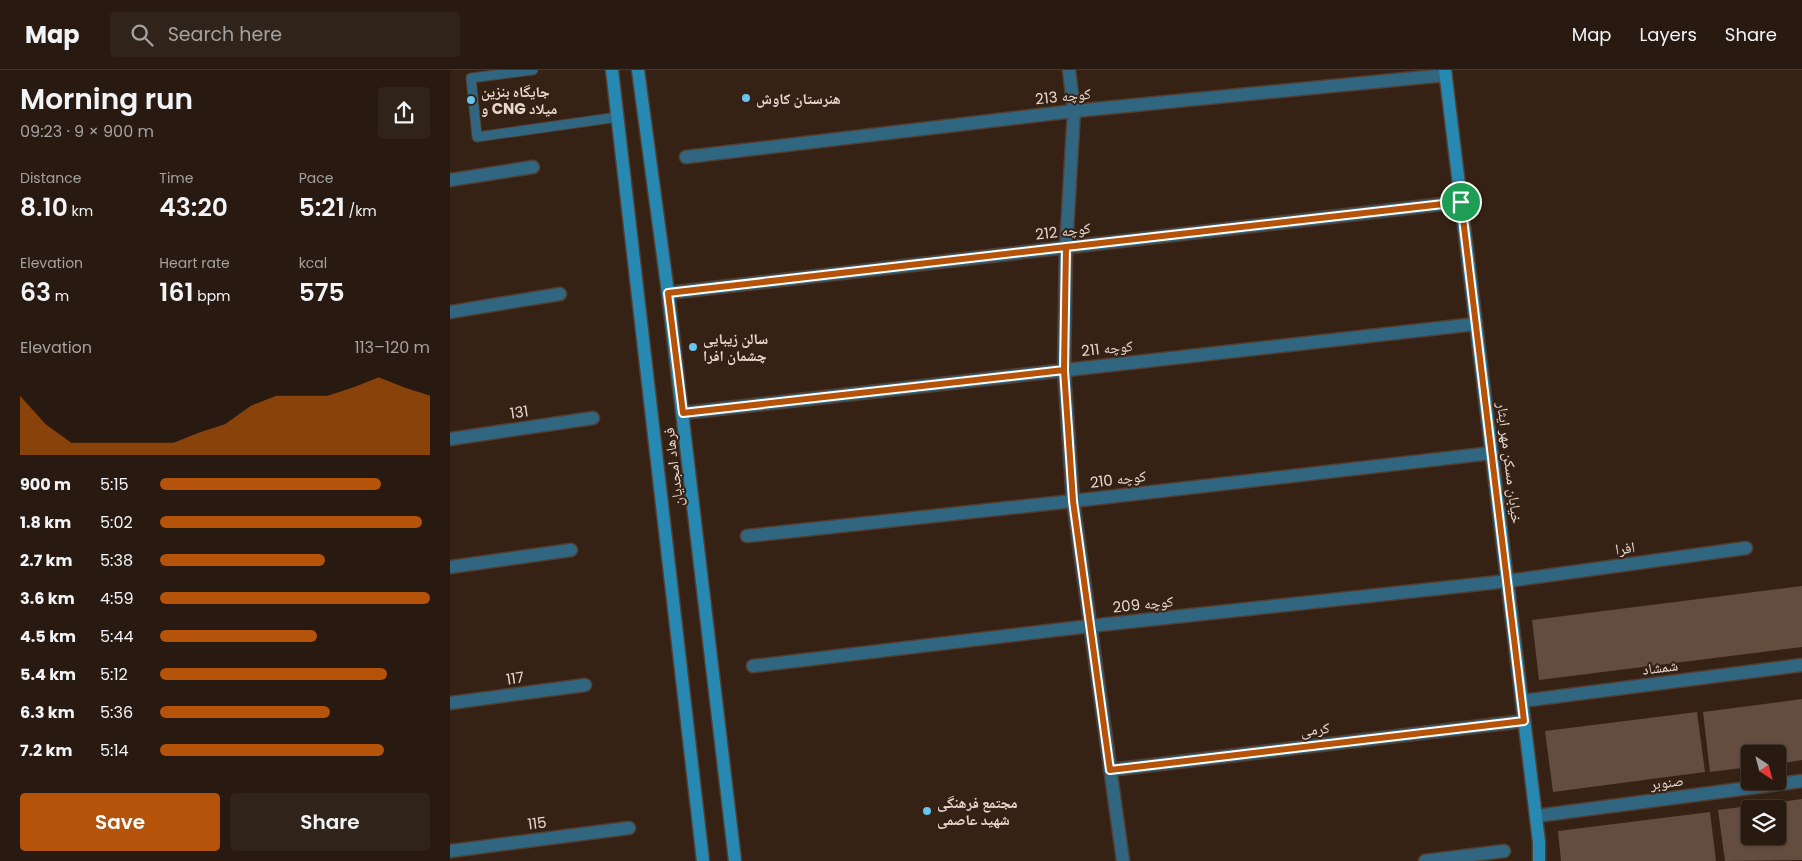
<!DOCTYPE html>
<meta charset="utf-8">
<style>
body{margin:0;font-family:Poppins,"Noto Naskh Arabic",sans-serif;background:#302319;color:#f1f3f6;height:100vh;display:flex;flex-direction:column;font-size:19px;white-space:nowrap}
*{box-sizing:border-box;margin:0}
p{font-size:16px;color:#a5a19f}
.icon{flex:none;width:28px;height:28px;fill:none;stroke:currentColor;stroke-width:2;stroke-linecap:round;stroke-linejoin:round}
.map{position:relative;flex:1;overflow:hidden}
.side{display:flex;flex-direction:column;background:#281a10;width:450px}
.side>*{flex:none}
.needle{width:32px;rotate:144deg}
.buttons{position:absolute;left:1291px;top:675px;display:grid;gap:10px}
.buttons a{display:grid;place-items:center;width:45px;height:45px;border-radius:5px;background:#281a10;box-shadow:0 1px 4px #0004,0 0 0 1px #443830;font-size:25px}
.pin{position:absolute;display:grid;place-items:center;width:42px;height:42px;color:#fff;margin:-21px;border:2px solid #fff;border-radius:50%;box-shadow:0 1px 5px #0007}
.round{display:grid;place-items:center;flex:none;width:52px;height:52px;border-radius:5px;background:#302319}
.headline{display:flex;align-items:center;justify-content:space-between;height:85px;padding:0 20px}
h1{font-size:28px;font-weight:600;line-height:38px}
.metrics{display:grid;grid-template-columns:repeat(3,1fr);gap:8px;height:85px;padding:5px 20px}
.metrics div{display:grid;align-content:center}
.metrics b{font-size:25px;font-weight:600}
.metrics small{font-size:14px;font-weight:400}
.metrics p{font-size:14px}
.chart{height:140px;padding:10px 20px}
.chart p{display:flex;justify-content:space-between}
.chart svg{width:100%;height:90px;margin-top:5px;fill:#b45309;opacity:.7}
.primary-button{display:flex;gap:10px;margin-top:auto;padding:10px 20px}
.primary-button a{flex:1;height:58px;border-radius:5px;background:#b45309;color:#fff;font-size:20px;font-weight:600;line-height:58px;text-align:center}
.primary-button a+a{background:#302319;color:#f1f3f6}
ul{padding:0 20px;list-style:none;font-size:16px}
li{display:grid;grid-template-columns:80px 60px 1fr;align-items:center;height:38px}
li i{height:12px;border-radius:6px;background:#b45309}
header{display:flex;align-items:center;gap:30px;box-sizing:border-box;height:70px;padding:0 25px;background:#281a10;border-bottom:1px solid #443830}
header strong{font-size:24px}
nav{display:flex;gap:28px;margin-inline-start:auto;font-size:18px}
.search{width:350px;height:45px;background:#302319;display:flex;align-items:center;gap:12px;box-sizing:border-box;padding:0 18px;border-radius:5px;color:#a5a19f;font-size:19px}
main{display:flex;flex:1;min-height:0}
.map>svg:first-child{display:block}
</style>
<header>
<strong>Map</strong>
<div class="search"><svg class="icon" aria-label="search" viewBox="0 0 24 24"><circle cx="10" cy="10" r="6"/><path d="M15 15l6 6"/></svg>Search here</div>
<nav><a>Map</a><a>Layers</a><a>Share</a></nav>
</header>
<main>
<section class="side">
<div class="headline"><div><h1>Morning run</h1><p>09:23 · 9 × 900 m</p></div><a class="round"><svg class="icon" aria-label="share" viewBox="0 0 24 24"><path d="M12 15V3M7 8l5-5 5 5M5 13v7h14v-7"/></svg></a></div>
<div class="metrics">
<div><p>Distance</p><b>8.10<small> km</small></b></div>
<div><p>Time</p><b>43:20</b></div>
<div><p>Pace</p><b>5:21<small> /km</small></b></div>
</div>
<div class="metrics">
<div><p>Elevation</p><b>63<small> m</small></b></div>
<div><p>Heart rate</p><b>161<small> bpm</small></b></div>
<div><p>kcal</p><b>575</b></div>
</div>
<div class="chart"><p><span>Elevation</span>113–120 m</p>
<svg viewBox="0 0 160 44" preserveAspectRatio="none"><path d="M0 44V15L10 29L20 38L30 38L40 38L50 38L60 38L70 33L80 29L90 20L100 15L110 15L120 15L130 11L140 6L150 11L160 15V44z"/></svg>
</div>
<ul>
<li><b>900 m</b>5:15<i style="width:82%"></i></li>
<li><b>1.8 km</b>5:02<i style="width:97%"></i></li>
<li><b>2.7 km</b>5:38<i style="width:61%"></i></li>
<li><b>3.6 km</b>4:59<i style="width:100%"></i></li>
<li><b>4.5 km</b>5:44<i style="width:58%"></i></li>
<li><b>5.4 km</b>5:12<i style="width:84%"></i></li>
<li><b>6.3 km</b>5:36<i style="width:63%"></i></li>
<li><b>7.2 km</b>5:14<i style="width:83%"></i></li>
</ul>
<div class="primary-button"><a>Save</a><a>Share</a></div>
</section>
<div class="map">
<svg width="1352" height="791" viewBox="0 0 1352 791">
<rect width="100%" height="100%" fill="#362215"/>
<g fill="#644d3f" fill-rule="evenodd">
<path d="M1352,516V577L1089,610L1082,550Z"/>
<path d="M1352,629V690L1328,694V684H1300V697L1260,702L1253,642Z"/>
<path d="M1247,642L1255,702L1103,722L1095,661Z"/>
<path d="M1352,729V790L1275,791L1268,740ZM1300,739H1328V766H1300Z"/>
<path d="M1260,742L1266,791H1111L1108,761Z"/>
</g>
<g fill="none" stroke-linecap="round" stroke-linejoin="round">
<g stroke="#523f33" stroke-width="11">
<path id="lane" d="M83,0L21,8L27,67L168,47"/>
</g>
<g stroke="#523f33" stroke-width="15">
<g id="street">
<path d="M619,0L624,41L616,177L614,300L623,431L673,791"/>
<path d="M236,87L624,41L996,5"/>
<path d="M0,110L83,97"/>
<path d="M218,223L1011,132"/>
<path d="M0,242L110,224"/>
<path d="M233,343L1026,254"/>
<path d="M0,369L143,348"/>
<path d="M297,466L623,431L1042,383"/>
<path d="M0,497L121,480"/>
<path d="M303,596L640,556L1058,511L1296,478"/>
<path d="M1072,631L1352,595"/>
<path d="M0,633L135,615"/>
<path d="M660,700L1074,651"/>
<path d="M1086,746L1352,711"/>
<path d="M0,781L179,758"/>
<path d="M975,791L1054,781"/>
</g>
</g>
<g stroke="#523f33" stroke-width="15">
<g id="secondary">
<path d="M162,0L253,791"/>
<path d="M188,0L218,223L285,791"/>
<path d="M995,0L1089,772V791"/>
</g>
</g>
<use href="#lane" stroke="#306680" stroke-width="9"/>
<use href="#street" stroke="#306680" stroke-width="12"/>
<use href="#secondary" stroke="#2789b2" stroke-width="12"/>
</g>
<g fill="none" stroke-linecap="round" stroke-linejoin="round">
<g stroke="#fff" stroke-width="10">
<path id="route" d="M1011,132L616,177L614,300L233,343L218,223L616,177L614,300L623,431L660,700L1074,651L1011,132"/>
</g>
<use href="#route" stroke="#b45309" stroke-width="6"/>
</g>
<g fill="#67c4f0" stroke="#362215" stroke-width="2">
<circle cx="296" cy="28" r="5"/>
<circle cx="21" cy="30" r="5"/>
<circle cx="243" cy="277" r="5"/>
<circle cx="477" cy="741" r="5"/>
</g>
<g text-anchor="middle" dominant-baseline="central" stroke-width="4" stroke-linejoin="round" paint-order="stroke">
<g font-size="15" font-weight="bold" fill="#e6d8d0" stroke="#362215" text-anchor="start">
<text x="31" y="21">جایگاه بنزین<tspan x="31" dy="17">و CNG میلاد</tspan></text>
<text x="306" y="28">هنرستان کاوش</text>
<text x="253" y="268">سالن زیبایی<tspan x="253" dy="17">چشمان افرا</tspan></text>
<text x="487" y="732">مجتمع فرهنگی<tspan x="487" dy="17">شهید عاصمی</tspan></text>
</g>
<g font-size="15" fill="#e6d8d0" stroke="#362215">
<text transform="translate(613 26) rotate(-6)">کوچه 213</text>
<text transform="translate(613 161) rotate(-7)">کوچه 212</text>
<text transform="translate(657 278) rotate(-6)">کوچه 211</text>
<text transform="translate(69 342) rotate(-8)">131</text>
<text transform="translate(1060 393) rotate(83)">خیابان مسکن مهر ایثار</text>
<text transform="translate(223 397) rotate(-97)">فرهاد امجدیان</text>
<text transform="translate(668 409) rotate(-7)">کوچه 210</text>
<text transform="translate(1175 478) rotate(-8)">افرا</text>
<text transform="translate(693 534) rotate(-6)">کوچه 209</text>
<text transform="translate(1210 597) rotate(-7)">شمشاد</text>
<text transform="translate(65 608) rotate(-8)">117</text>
<text transform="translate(865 659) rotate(-7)">کرمی</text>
<text transform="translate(1217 712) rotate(-7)">صنوبر</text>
<text transform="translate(87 753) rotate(-7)">115</text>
</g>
</g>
</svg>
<div class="buttons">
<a><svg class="needle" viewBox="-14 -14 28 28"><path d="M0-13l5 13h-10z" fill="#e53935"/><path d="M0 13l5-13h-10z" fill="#a5a19f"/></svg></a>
<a><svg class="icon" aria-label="layers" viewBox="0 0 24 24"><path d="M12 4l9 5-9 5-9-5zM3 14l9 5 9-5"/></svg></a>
</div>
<div class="pin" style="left:1011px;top:132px;background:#1e9e55"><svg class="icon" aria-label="arrive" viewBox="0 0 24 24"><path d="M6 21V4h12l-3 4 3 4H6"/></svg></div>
</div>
</main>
